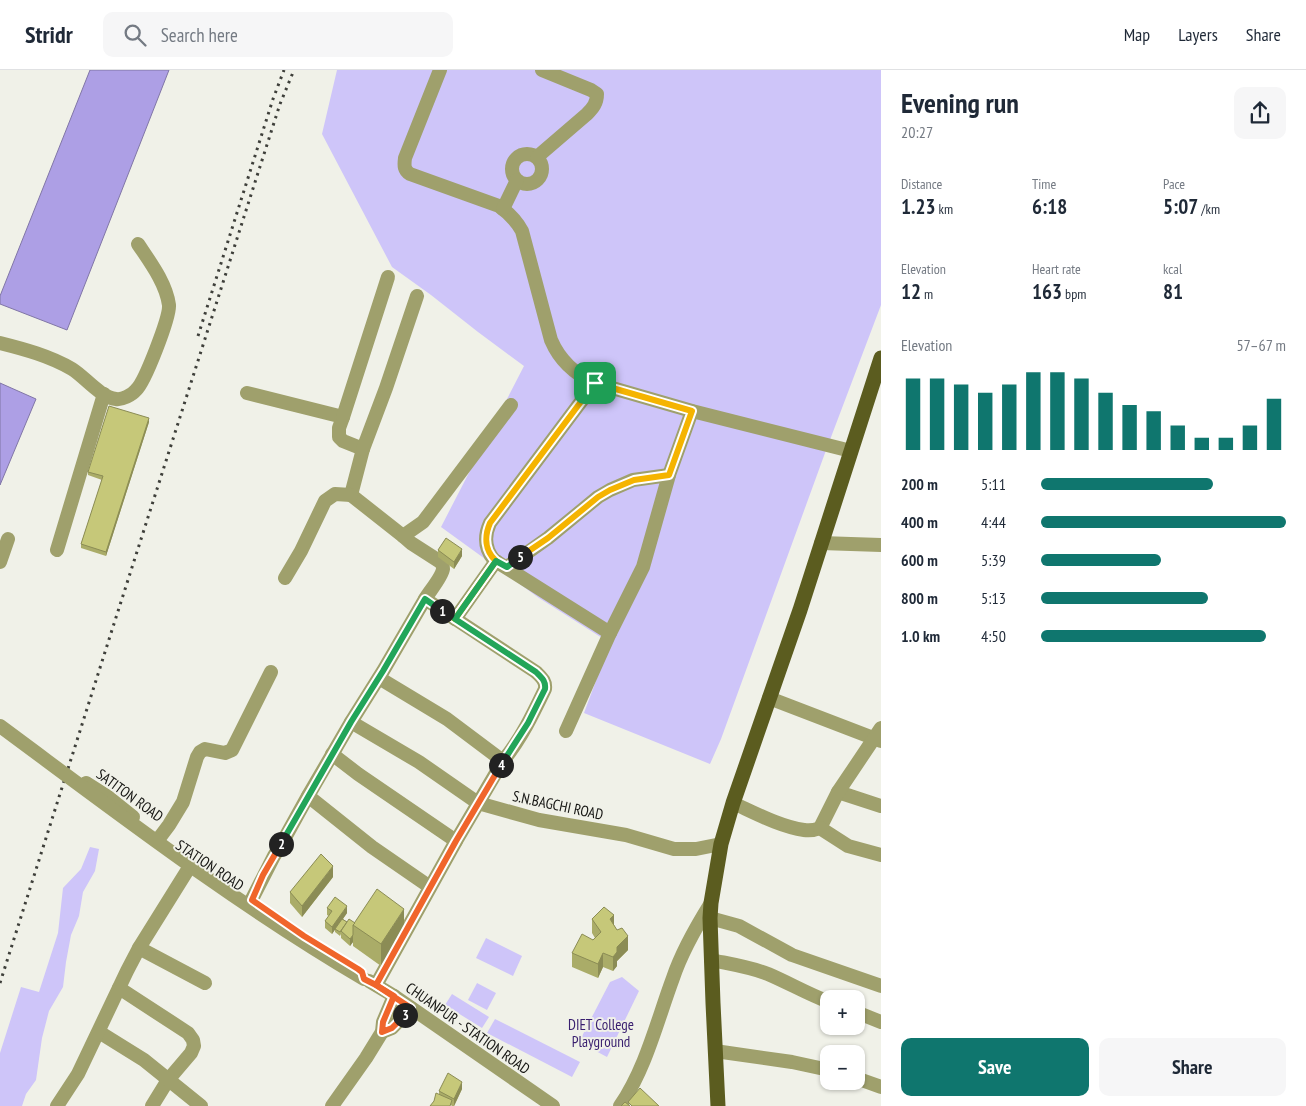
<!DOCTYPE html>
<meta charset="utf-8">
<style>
body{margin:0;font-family:"PT Sans Narrow",sans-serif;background:#f6f6f7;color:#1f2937;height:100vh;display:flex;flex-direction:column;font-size:19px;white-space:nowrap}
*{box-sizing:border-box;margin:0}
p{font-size:16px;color:#747a83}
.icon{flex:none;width:28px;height:28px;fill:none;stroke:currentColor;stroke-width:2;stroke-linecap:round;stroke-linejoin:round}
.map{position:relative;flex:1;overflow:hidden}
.panel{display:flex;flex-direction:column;background:#fff;width:425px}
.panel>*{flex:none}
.buttons{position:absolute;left:820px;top:920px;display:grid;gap:10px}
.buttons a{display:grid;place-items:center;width:45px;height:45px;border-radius:10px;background:#fff;box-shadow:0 1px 4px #0004;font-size:25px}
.pin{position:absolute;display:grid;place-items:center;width:42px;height:42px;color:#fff;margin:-21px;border-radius:10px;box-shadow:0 2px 8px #0006}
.km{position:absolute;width:25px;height:25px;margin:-12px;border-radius:50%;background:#222;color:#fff;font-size:14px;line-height:25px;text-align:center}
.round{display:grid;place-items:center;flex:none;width:52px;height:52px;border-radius:10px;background:#f6f6f7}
.head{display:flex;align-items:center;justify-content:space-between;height:85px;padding:0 20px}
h1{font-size:28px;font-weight:800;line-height:38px}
.metrics{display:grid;grid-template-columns:repeat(3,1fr);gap:8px;height:85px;padding:5px 20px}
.metrics div{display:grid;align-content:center}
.metrics b{font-size:21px;font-weight:800}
.metrics small{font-size:14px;font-weight:400}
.metrics p{font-size:14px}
.chart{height:140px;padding:10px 20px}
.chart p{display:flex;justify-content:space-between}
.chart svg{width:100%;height:90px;margin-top:5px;stroke:#0f766e;stroke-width:6}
.button{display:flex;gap:10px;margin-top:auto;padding:10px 20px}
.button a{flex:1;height:58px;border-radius:10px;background:#0f766e;color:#fff;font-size:20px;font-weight:800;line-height:58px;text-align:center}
.button a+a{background:#f6f6f7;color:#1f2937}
ul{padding:0 20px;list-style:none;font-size:16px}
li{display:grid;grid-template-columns:80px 60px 1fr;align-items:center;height:38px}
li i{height:12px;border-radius:6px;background:#0f766e}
header{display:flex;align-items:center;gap:30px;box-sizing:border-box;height:70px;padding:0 25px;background:#fff;border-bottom:1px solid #e0e1e3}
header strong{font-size:24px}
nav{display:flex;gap:28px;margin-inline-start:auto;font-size:18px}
.search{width:350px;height:45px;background:#f6f6f7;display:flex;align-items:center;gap:12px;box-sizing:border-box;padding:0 18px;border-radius:10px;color:#747a83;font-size:19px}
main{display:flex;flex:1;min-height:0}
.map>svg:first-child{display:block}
</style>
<header>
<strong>Stridr</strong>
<div class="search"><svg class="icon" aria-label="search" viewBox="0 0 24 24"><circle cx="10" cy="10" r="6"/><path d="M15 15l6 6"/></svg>Search here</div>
<nav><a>Map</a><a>Layers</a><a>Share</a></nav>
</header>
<main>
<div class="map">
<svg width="881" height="1036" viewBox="0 0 881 1036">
<rect width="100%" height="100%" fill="#f0f1e8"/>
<g fill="#cec5f9">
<path d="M337,0H881V235L825,383L721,669L710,694L584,643L610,573L539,528L441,457L524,296L478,262L431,225L392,197L322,64Z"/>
<path d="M90,777L99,779L95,801L83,822L79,846L71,865L66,892L63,917L49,941L42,968L36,1010L26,1024L22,1036H0V983L21,917L39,922L58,863L63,818L81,799Z"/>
<path d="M486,868L522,886L513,906L476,888Z"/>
<path d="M622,907L639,921L607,987L579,972L610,912Z"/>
<path d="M477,913L496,923L487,940L468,930Z"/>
<path d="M452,924L489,947L482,958L445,935Z"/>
<path d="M495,949L580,992L572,1007L487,963Z"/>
</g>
<g fill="#ad9fe5" stroke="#8076a6">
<path d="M90,0H169L67,260L0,234V226Z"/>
<path d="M0,313L36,329L0,415Z"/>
</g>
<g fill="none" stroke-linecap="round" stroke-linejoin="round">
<g stroke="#9fa06c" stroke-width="14">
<path d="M440,0L405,88C404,96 404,100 410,104L499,136C509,143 516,150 522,161L551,270C560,291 574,304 595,313L692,341L851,381"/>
<circle cx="527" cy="99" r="15"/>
<path d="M537,87L587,44C593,38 597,33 597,24L591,20L542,0"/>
<path d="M503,139L517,110"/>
<path d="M0,273C24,279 50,286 72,299C85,307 100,327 116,329C122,330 132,325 136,320C145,312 170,247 169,235C166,213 150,192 138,174"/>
<path d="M595,313L490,453C484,466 485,479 494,490L610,563"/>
<path d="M247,323L343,347L339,358V367L343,371L363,379L351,425L403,466"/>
<path d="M343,347L388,207"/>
<path d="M363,379L386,318L417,226"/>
<path d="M821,473L881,475"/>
<path d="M57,480L104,324"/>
<path d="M0,492L8,469"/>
<path d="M507,497L548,468L598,427L610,420L633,410L669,405"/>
<path d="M285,508L301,481L325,431L335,424L351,425"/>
<path d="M425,529C429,522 442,507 443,499C443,494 442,494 439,491L411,473L403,466L423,452L511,335"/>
<path d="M455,549L496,491"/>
<path d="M379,608L447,649L503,691"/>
<path d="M769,628L881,671"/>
<path d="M351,652L419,692L478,733L539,750L626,765L674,779H696L721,774"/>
<path d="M566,661L610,563L643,497L669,405L692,341"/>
<path d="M332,684L358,704L456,771"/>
<path d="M86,713L108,727L133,747"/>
<path d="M838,722L881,736"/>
<path d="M308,726L372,777L430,817"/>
<path d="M733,733C755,743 781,757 804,760C810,761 815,760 820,758L838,722L881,658"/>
<path d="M820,758L848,776L881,785"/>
<path d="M160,767L169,755L183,732L197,687L200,682L205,679L225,683L232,680L271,602"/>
<path d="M252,829L274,786L282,773L308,726L351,652L383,601L425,529L536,602C542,608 546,611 545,619C533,644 521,669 503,691L456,771L376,915"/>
<path d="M710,848L739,856L792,885L881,916"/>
<path d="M139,878L205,913"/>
<path d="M711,890C730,894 750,897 768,904C789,913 808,924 829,932"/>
<path d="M369,911L394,926L553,1036"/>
<path d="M119,918L188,963L193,970L194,976L191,983L168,1010L152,1036"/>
<path d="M856,942L881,952"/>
<path d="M99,962L144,990L201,1036"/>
<path d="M382,962L392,958L411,938"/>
<path d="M715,981L792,992L829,1000"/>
<path d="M856,1008L881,1017"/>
<path d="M57,1036L78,1004L127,901L139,878L187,801"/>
<path d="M332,1036L366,988L382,962L383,952L394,926"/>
<path d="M620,1036C646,998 657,951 673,908C682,881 696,857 711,833"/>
</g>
<path stroke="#5b5c1f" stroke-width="15" d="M718,1036L713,933L710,848L711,833L721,774L733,733L800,540L881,288"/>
<g stroke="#3e3f3a" stroke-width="3" stroke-dasharray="2.5 5" stroke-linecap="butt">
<path d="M198,266L273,29L284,0"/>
<path d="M0,913L112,560L280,34L294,0"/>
</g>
<path stroke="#9fa06c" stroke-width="14" d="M0,656C119,744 236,834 364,909"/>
</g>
<g fill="#aaac68">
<path d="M149,352L106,486L81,478V474L102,410L88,405V402Z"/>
<path d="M438,480L462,486L454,499L438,487Z"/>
<path d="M333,807L302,847L290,833V822Z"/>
<path d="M327,838L347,843L343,849L347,852L355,853L404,860L381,896L353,876V872L350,876L341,868V864L340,866L335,862V859L332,864L325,858V851L329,846L327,845Z"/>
<path d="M592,849L614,855L628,880L617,891V896L613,901L603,897L598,908L572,897V883L595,868L592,863Z"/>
<path d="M462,1019L454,1036H452L439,1024V1021Z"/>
</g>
<g fill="#8b8c55">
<path d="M149,348V352L106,486V482Z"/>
<path d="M462,479V486L454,499V492Z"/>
<path d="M333,796V807L302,847V836Z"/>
<path d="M347,836V843L332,864V857Z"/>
<path d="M404,839V860L381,896V874Z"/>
<path d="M614,845V860L610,849Z"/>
<path d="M353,865V872L350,876V869Z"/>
<path d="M628,866V880L617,891V896L613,901V887L617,877Z"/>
<path d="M603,883V897L598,908V894Z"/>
<path d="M462,1012V1019L454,1036V1029Z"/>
</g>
<g fill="#c6c879" stroke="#8b8c55">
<path d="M109,336L149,348L106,482L81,474L103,406L88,402Z"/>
<path d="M446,468L462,479L454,492L438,480Z"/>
<path d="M321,784L333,796L302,836L290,822Z"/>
<path d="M377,819L404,839L381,874L353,855Z"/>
<path d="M335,827L347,836L332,857L325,851L332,841L327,838Z"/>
<path d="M604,837L614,845L610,849L617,860L622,858L628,866L617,877V882L613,887L603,883L598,894L572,883L582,864L593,870L601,862L592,849Z"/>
<path d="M342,849L347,852L340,862L335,859Z"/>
<path d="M349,849L355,853L353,855V865L350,869L341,861Z"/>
<path d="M448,1003L462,1012L454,1029L439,1021Z"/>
<path d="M640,1018L659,1036H632L628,1032Z"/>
<path d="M436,1023L452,1030L450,1036H430L434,1031Z"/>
<path d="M625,1032L630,1036H621Z"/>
</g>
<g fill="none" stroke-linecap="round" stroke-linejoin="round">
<g stroke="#fff" stroke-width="10">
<path id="split-1" d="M442,541L455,549L496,491C485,481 484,467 490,453L595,313"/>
</g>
<g stroke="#fff" stroke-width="10">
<path id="split-2" d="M281,774L351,652L383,601L425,529L442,541"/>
</g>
<g stroke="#fff" stroke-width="10">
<path id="split-3" d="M281,774L263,805L252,830L304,866L358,899L362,902L364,909L376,915L394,926L383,952L382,962L392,958L405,945"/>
</g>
<g stroke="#fff" stroke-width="10">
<path id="split-4" d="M405,945L411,938L376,915L456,771L501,695"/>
</g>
<g stroke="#fff" stroke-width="10">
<path id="split-5" d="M501,695L528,653L545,619C546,611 542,608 536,602L455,549L496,491L507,497L520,487"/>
</g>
<g stroke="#fff" stroke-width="10">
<path id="split-6" d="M520,487L548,468L598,427L610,420L634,410L669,405L692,341L595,313"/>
</g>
<use href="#split-1" stroke="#f5b400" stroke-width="6"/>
<use href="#split-2" stroke="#22a559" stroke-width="6"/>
<use href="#split-3" stroke="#f0652b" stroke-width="6"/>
<use href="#split-4" stroke="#f0652b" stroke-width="6"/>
<use href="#split-5" stroke="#22a559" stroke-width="6"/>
<use href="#split-6" stroke="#f5b400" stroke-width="6"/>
</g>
<g text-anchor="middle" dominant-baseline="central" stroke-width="4" stroke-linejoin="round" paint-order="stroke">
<g font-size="15" fill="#161613" stroke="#f0f1e8">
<text transform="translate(130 725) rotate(36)">SATITON ROAD</text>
<text transform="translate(558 735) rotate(12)">S.N.BAGCHI ROAD</text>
<text transform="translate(210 795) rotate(34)">STATION ROAD</text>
<text transform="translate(468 958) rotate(35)">CHUANPUR - STATION ROAD</text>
</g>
<g font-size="15" fill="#391f6f" stroke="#f0f1e8">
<text x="601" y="954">DIET College<tspan x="601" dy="17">Playground</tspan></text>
</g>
</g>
</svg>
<div class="buttons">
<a>+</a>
<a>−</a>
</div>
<div class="pin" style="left:595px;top:313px;background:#1e9e55"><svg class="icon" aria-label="arrive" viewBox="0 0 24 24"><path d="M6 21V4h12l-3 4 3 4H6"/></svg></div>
<b class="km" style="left:442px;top:541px">1</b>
<b class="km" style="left:281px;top:774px">2</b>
<b class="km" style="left:405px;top:945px">3</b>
<b class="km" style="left:501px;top:695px">4</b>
<b class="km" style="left:520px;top:487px">5</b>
</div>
<section class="panel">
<div class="head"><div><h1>Evening run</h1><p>20:27</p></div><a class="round"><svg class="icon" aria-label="share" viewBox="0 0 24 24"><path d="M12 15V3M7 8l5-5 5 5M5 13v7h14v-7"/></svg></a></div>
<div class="metrics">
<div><p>Distance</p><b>1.23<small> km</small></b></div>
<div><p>Time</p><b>6:18</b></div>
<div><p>Pace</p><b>5:07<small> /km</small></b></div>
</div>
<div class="metrics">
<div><p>Elevation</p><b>12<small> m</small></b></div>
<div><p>Heart rate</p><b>163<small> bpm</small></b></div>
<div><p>kcal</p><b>81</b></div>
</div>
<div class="chart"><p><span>Elevation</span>57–67 m</p>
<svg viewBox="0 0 160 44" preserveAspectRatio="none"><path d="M5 44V9M15 44V9M25 44V12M35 44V16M45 44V12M55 44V6M65 44V6M75 44V9M85 44V16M95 44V22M105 44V25M115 44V32M125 44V38M135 44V38M145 44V32M155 44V19"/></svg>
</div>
<ul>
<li><b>200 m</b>5:11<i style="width:70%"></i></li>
<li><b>400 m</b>4:44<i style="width:100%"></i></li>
<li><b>600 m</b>5:39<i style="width:49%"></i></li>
<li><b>800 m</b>5:13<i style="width:68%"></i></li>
<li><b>1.0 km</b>4:50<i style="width:92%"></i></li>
</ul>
<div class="button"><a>Save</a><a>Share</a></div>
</section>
</main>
